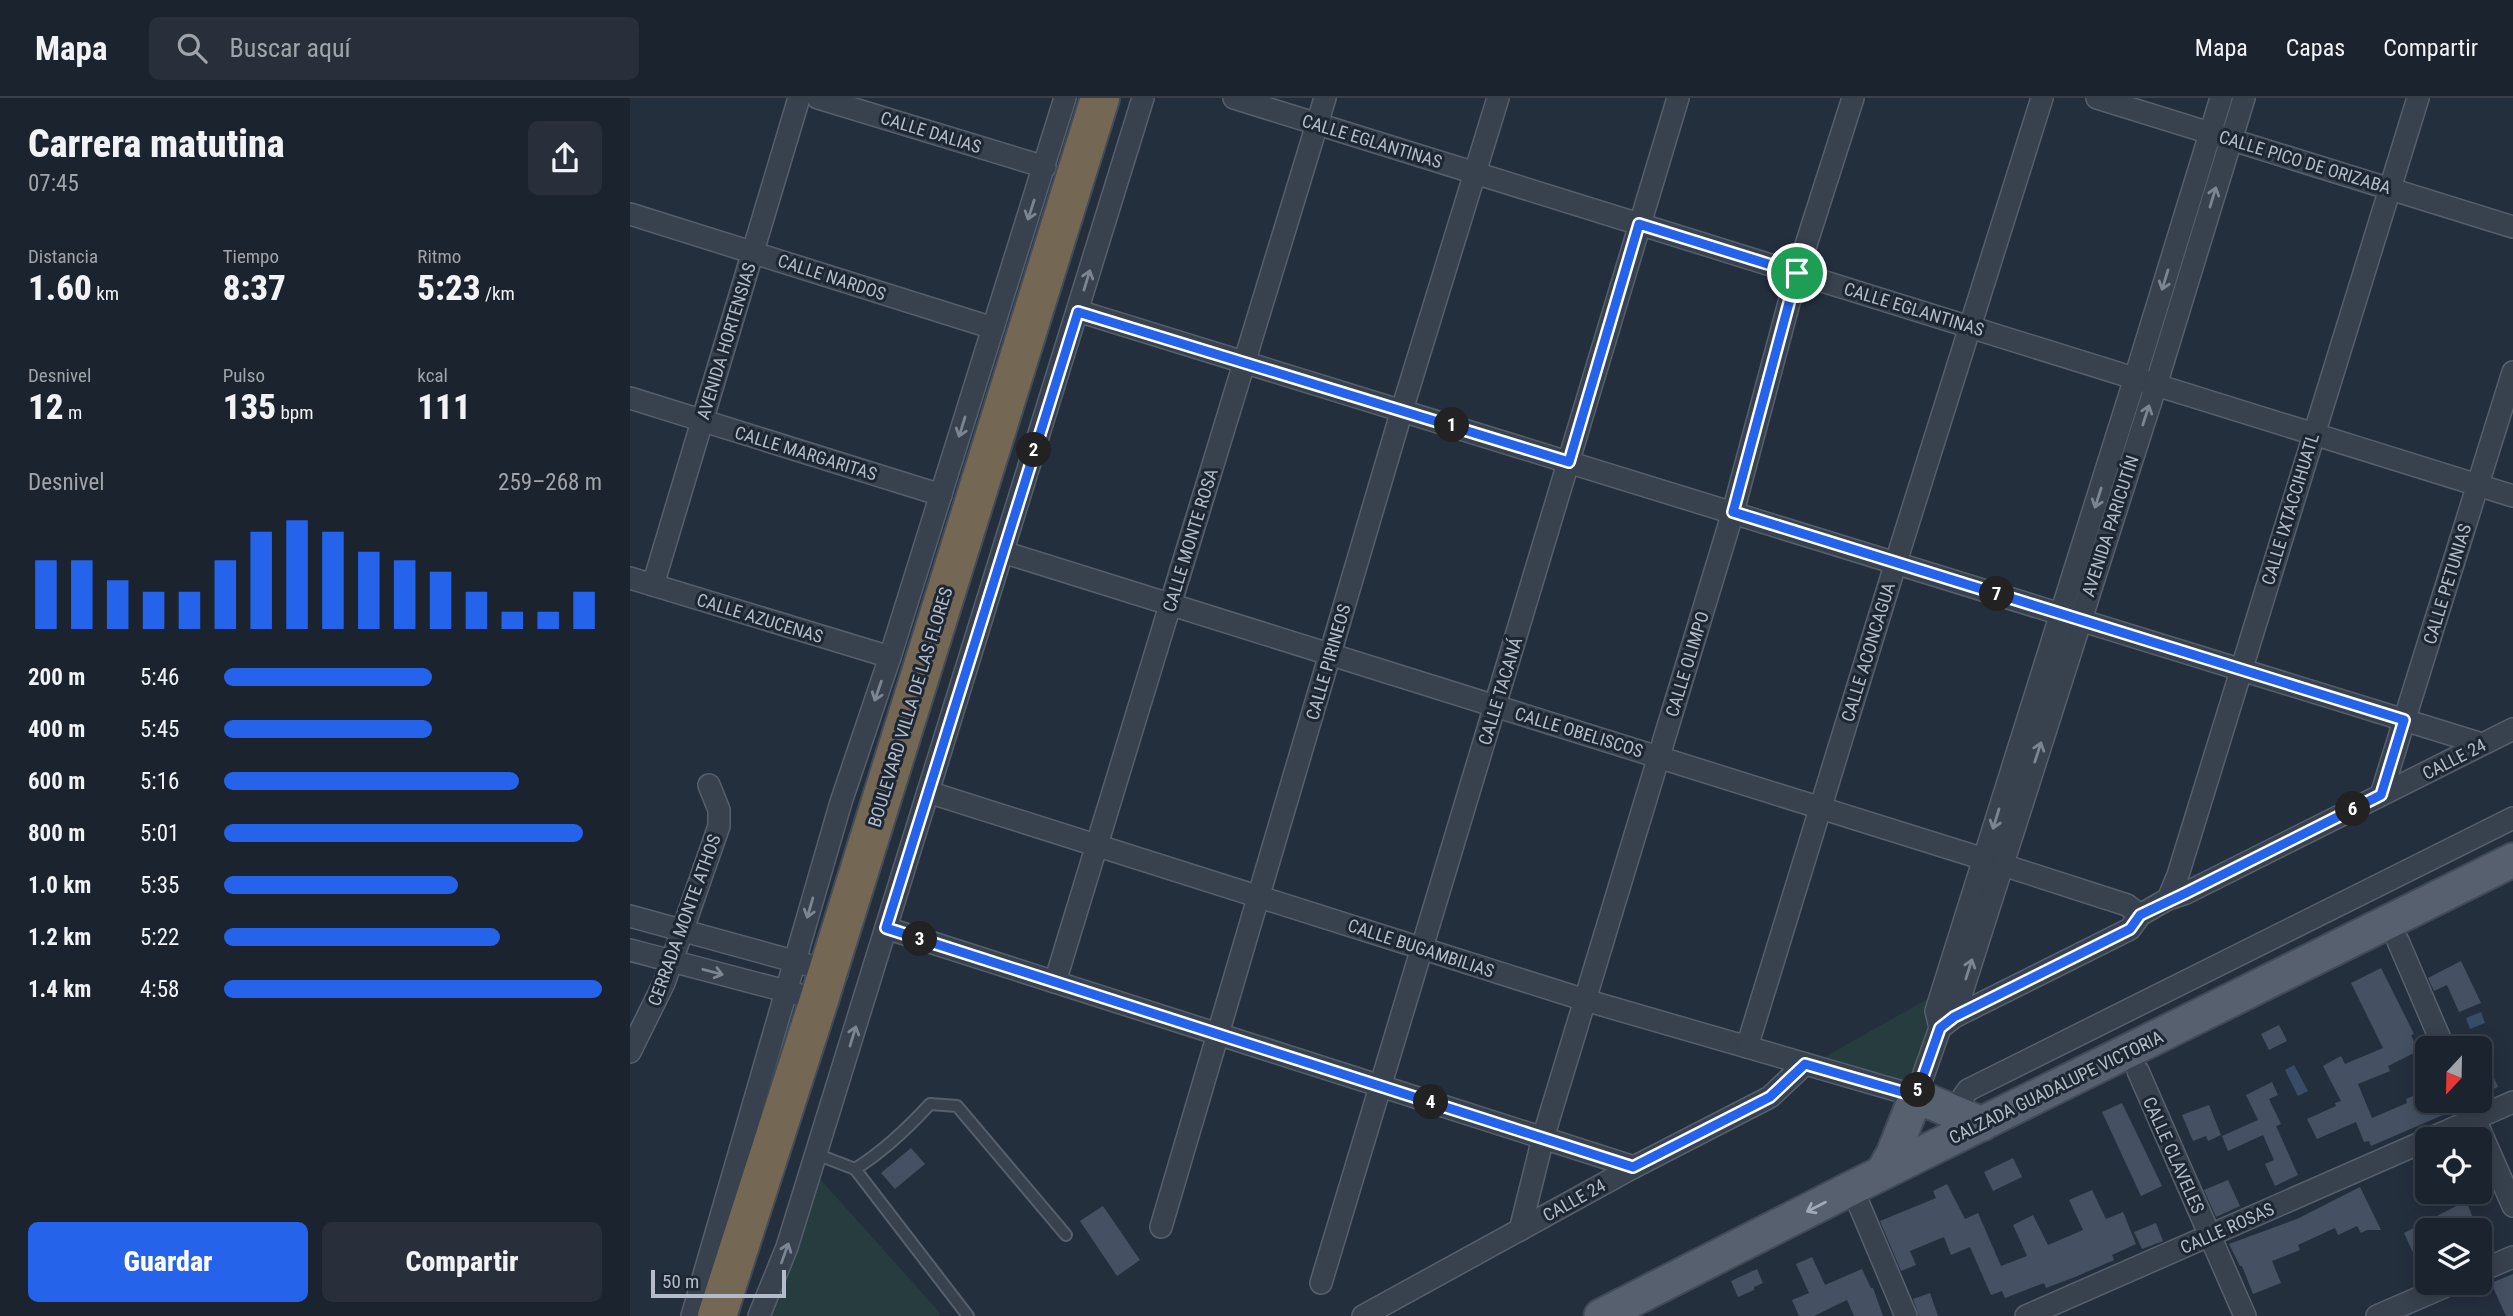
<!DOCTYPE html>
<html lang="es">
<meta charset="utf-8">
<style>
body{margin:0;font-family:"Roboto Condensed",sans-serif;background:#282f3a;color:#f1f3f6;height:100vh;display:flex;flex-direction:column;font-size:26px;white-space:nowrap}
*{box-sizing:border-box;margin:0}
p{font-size:23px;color:#a0a4aa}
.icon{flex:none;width:38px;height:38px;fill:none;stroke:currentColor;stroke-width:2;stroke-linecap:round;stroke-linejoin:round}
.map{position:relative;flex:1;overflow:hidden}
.panel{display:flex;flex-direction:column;background:#1b232e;width:630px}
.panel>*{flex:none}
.needle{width:46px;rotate:202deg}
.buttons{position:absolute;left:1785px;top:938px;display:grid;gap:14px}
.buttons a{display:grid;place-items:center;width:77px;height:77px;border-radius:10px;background:#1b232e;box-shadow:0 4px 18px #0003,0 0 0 2px #39404a;font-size:35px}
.scale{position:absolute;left:21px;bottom:18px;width:135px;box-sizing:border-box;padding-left:7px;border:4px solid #b4bcc9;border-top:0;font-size:19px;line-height:24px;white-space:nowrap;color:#b4bcc9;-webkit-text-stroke:5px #1d2633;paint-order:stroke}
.pin{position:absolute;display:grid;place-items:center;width:60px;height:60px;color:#fff;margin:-30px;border:4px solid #fff;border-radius:50%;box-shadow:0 2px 7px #0007}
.km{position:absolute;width:35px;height:35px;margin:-18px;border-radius:50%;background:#222;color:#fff;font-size:19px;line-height:35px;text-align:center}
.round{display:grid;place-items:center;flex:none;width:74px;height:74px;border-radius:10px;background:#282f3a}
.summary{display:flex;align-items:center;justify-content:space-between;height:119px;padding:0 28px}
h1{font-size:38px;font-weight:800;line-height:52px}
.figures{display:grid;grid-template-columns:repeat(3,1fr);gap:10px;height:119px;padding:7px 28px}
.figures div{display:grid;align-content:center}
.figures b{font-size:35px;font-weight:800}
.figures small{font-size:19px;font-weight:400}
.figures p{font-size:19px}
.chart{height:196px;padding:14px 28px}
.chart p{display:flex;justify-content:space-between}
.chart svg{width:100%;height:126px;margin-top:7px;stroke:#2563eb;stroke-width:6}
.button{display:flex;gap:14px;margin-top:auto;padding:14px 28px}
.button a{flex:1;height:80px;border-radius:10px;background:#2563eb;color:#fff;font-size:28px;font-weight:800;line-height:80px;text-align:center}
.button a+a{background:#282f3a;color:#f1f3f6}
ul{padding:0 28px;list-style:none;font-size:23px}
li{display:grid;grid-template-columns:112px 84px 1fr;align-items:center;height:52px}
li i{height:18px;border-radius:9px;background:#2563eb}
header{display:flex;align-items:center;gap:42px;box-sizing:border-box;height:98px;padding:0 35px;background:#1b232e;border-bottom:2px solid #39404a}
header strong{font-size:33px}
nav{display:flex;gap:38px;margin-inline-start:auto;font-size:24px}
.search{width:490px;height:63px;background:#282f3a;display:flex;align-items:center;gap:18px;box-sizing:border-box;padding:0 24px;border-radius:10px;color:#a0a4aa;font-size:26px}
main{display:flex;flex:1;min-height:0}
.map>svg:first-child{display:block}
</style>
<header>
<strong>Mapa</strong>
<div class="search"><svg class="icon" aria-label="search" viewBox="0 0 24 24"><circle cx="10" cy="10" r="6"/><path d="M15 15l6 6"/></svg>Buscar aquí</div>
<nav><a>Mapa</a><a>Capas</a><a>Compartir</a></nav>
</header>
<main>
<section class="panel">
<div class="summary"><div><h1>Carrera matutina</h1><p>07:45</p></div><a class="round"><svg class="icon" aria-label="share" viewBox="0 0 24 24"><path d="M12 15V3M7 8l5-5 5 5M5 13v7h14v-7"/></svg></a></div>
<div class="figures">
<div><p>Distancia</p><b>1.60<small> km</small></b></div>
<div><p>Tiempo</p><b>8:37</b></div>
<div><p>Ritmo</p><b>5:23<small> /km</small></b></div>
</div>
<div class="figures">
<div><p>Desnivel</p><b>12<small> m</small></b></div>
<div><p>Pulso</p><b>135<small> bpm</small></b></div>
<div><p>kcal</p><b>111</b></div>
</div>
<div class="chart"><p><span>Desnivel</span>259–268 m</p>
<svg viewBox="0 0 160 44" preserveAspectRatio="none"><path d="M5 44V20M15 44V20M25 44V27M35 44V31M45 44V31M55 44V20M65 44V10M75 44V6M85 44V10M95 44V17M105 44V20M115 44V24M125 44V31M135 44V38M145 44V38M155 44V31"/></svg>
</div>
<ul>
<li><b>200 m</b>5:46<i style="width:55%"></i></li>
<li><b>400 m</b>5:45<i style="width:55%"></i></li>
<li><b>600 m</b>5:16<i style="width:78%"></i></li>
<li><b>800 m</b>5:01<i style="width:95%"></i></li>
<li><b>1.0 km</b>5:35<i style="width:62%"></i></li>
<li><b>1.2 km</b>5:22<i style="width:73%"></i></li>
<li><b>1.4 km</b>4:58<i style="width:100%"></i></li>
</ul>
<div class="button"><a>Guardar</a><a>Compartir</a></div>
</section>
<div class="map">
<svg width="1883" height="1218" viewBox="0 0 1883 1218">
<rect width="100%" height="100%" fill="#242f3e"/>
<g fill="#263c3f">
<path d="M1305,897L1308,917L1285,996L1184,965Z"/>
<path d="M182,1072L310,1215L309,1218H132Z"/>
</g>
<g fill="#394c67">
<path d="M1851,914L1855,925L1840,931L1836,920Z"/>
<path d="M1664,967L1678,993L1668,998L1655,972Z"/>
</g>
<g fill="#455162">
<path d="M1831,863L1851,905L1829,914L1817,887L1804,893L1798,880Z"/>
<path d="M1751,870L1784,936L1781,937L1788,953L1758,968L1760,973L1728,986L1742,1020L1777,1005L1776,1001L1797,992V1003H1815L1820,1014L1741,1048L1739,1043L1734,1044L1726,1024L1687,1041L1677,1021L1706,1008L1705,1005L1711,1003L1693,968L1711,958L1715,966L1753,950L1721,885Z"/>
<path d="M1649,927L1657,943L1639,952L1631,936Z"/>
<path d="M1860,971L1868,989L1850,997V975Z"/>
<path d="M1642,984L1648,997L1639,1001L1651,1026L1646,1028L1668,1077L1645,1088L1635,1066L1644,1062L1633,1037L1598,1053L1592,1038L1628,1022L1616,997Z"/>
<path d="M1492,1005L1532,1088L1511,1098L1472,1014Z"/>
<path d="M1579,1007L1591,1037L1578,1043L1576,1038L1563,1043L1552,1017Z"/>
<path d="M281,1050L295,1066L265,1091L251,1075Z"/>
<path d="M1383,1060L1392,1079L1363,1093L1354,1074Z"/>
<path d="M1598,1082L1610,1108L1586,1119L1574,1092Z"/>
<path d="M1317,1086L1335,1121L1348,1115L1371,1168L1397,1158L1383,1127L1403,1117L1418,1147L1453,1132L1439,1102L1462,1092L1476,1121L1493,1114L1506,1146L1482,1157L1484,1162L1445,1179L1416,1190L1414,1185L1375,1200L1372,1193L1361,1197L1340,1149L1321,1157L1314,1139L1280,1153L1286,1167L1271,1173L1250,1123L1306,1100L1303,1093Z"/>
<path d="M1730,1089L1751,1132H1737L1731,1135L1727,1128L1708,1137L1705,1130L1668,1147L1670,1152L1642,1163L1651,1185L1623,1196L1612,1168H1610L1599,1146L1667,1121Z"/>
<path d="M1836,1103L1848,1132H1797L1796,1183L1774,1135Z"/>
<path d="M473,1108L510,1162L487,1178L450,1123Z"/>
<path d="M1526,1125L1533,1143L1512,1151L1504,1134Z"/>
<path d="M1182,1159L1195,1187L1232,1171L1241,1190H1243L1253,1218H1224L1217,1202L1184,1218H1169L1162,1202L1179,1195L1166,1166Z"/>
<path d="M1127,1171L1133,1185L1124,1189V1192L1108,1199L1101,1183Z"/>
<path d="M1883,1176V1218H1876L1861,1185Z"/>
<path d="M1300,1195L1308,1218H1289L1283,1201Z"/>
</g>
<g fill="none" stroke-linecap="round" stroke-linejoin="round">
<g stroke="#565f6c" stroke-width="14">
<g id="lane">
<path d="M186,1056L225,1071L338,1218"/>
<path d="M225,1071C254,1053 277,1031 300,1006L327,1008L436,1137"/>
</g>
</g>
<g stroke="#565f6c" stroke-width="24">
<g id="street">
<path d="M188,0L415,69"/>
<path d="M604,0L1883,398"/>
<path d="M1467,0L1883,129"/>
<path d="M0,116L363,230"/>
<path d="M448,213L1852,646"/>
<path d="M0,300L311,397"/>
<path d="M373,454L1373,767L1497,807L1510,817L1538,801L1548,777L1788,0"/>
<path d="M0,480L260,559"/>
<path d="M23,487L169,0"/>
<path d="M298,694L955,902L1286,998L1310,930L1306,913L1505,280L1591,0"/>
<path d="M1751,697L1883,274"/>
<path d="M1538,801L1556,795L1883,631"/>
<path d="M0,818L207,875"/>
<path d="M256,830L1004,1069"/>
<path d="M1768,843L1814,950"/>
<path d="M0,852L167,896"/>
<path d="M425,884L695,0"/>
<path d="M1318,917L1324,919L1500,831L1510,817"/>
<path d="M1310,930L1324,919L1526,287L1614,0"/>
<path d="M1117,949L1266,464L1412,0"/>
<path d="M0,954L34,885L89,728V712L79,687"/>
<path d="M1508,973L1615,1218"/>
<path d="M1837,1003L1883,1108"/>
<path d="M1323,1013L1338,992L1883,720"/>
<path d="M1799,1041L1883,1004"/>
<path d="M1222,1090L1276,1218"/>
<path d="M531,1129L772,312L868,0"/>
<path d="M890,1132L913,1040L955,902L1103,414L1167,175L1223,0"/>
<path d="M1850,1173L1883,1159"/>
<path d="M691,1185L1048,0"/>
<path d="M62,1218L211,704L260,559L435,0"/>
<path d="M129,1218L157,1149L513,0"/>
<path d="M733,1218L1004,1069L1140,999L1175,966"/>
<path d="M1396,1218L1797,1042"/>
<path d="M1747,1218L1823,1185"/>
</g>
</g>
<g stroke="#414a57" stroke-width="37">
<g id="primary">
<path d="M1286,998L1352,1026"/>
<path d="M1252,1075L1263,1056L1286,998"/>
<path d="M971,1218L1222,1090L1883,762"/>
</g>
</g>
<g stroke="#434c59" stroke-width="42">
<path id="highway" d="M87,1218L189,902L470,0"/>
</g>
<use href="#lane" stroke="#38414e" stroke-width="10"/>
<use href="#street" stroke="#38414e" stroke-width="21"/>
<use href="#primary" stroke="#56606e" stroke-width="33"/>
<use href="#highway" stroke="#746855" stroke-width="38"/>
</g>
<defs><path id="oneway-shaft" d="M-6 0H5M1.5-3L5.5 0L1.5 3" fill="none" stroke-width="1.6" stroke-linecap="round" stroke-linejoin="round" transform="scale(1.75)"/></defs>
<g stroke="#7c8592">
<use href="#oneway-shaft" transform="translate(1583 99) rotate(-73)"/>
<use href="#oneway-shaft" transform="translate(401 112) rotate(108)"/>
<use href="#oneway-shaft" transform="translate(457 182) rotate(-73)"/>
<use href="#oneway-shaft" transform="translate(1535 182) rotate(107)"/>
<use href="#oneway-shaft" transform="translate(1516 317) rotate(-72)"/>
<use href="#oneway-shaft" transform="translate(332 329) rotate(107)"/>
<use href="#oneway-shaft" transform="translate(1468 400) rotate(108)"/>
<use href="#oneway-shaft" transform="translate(248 593) rotate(109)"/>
<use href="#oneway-shaft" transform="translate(1408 654) rotate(-72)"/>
<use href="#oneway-shaft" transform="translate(1366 721) rotate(107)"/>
<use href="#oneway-shaft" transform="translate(180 810) rotate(106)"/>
<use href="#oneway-shaft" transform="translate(1339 871) rotate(-72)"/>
<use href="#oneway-shaft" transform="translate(83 874) rotate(15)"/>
<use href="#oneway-shaft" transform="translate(223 938) rotate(-73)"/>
<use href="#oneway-shaft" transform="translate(155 1155) rotate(-70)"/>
</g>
<use stroke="#a1aab7" href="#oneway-shaft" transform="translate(1186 1109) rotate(153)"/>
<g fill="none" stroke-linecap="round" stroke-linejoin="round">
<g stroke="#fff" stroke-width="14">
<path id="route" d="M1009,126L1167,175L1103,414L1774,622L1751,697L1556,795L1510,817L1500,831L1324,919L1310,930L1286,998L1175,966L1140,999L1003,1069L256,830L448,214L939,364Z"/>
</g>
<use href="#route" stroke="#2563eb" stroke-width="9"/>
</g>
<g text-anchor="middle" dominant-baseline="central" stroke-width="6" stroke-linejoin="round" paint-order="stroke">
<g font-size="18" fill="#b4bcc9" stroke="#1d2633">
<text transform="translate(301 34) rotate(17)">CALLE DALIAS</text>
<text transform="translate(742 43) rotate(17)">CALLE EGLANTINAS</text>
<text transform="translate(1675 64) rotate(17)">CALLE PICO DE ORIZABA</text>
<text transform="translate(202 179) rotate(18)">CALLE NARDOS</text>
<text transform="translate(1284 211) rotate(17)">CALLE EGLANTINAS</text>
<text transform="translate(96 243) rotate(-73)">AVENIDA HORTENSIAS</text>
<text transform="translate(176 355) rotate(17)">CALLE MARGARITAS</text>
<text transform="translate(1660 411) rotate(-73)">CALLE IXTACCIHUATL</text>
<text transform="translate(1480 428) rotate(-72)">AVENIDA PARICUTÍN</text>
<text transform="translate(560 442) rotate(-73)">CALLE MONTE ROSA</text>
<text transform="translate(1817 486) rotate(-73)">CALLE PETUNIAS</text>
<text transform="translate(130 520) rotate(17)">CALLE AZUCENAS</text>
<text transform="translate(1238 554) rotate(-73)">CALLE ACONCAGUA</text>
<text transform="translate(698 564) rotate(-74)">CALLE PIRINEOS</text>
<text transform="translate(1057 566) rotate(-73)">CALLE OLIMPO</text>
<text transform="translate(870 593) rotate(-73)">CALLE TACANÁ</text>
<text transform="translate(280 609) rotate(-73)">BOULEVARD VILLA DE LAS FLORES</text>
<text transform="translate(949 634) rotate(17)">CALLE OBELISCOS</text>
<text transform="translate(1824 661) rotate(-27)">CALLE 24</text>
<text transform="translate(54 822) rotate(-70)">CERRADA MONTE ATHOS</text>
<text transform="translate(791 850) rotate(18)">CALLE BUGAMBILIAS</text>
<text transform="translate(1426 989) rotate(-26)">CALZADA GUADALUPE VICTORIA</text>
<text transform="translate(1544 1057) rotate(66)">CALLE CLAVELES</text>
<text transform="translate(944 1102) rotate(-29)">CALLE 24</text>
<text transform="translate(1597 1130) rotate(-24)">CALLE ROSAS</text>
</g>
</g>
</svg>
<div class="buttons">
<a><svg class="needle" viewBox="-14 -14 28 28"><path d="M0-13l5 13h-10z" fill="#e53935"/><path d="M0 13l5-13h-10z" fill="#a0a4aa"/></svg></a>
<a><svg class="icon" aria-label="locate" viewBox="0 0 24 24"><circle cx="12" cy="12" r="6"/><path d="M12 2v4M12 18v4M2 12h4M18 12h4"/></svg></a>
<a><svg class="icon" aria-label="layers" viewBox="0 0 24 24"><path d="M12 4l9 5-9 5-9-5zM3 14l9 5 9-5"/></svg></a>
</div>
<div class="scale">50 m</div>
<div class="pin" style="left:1167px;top:175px;background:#1e9e55"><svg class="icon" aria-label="arrive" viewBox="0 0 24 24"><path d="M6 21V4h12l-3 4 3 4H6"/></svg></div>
<b class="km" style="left:822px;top:327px">1</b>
<b class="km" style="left:404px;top:352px">2</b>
<b class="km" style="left:290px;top:841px">3</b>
<b class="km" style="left:801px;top:1004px">4</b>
<b class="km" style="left:1288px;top:992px">5</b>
<b class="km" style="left:1723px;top:711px">6</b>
<b class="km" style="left:1367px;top:496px">7</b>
</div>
</main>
